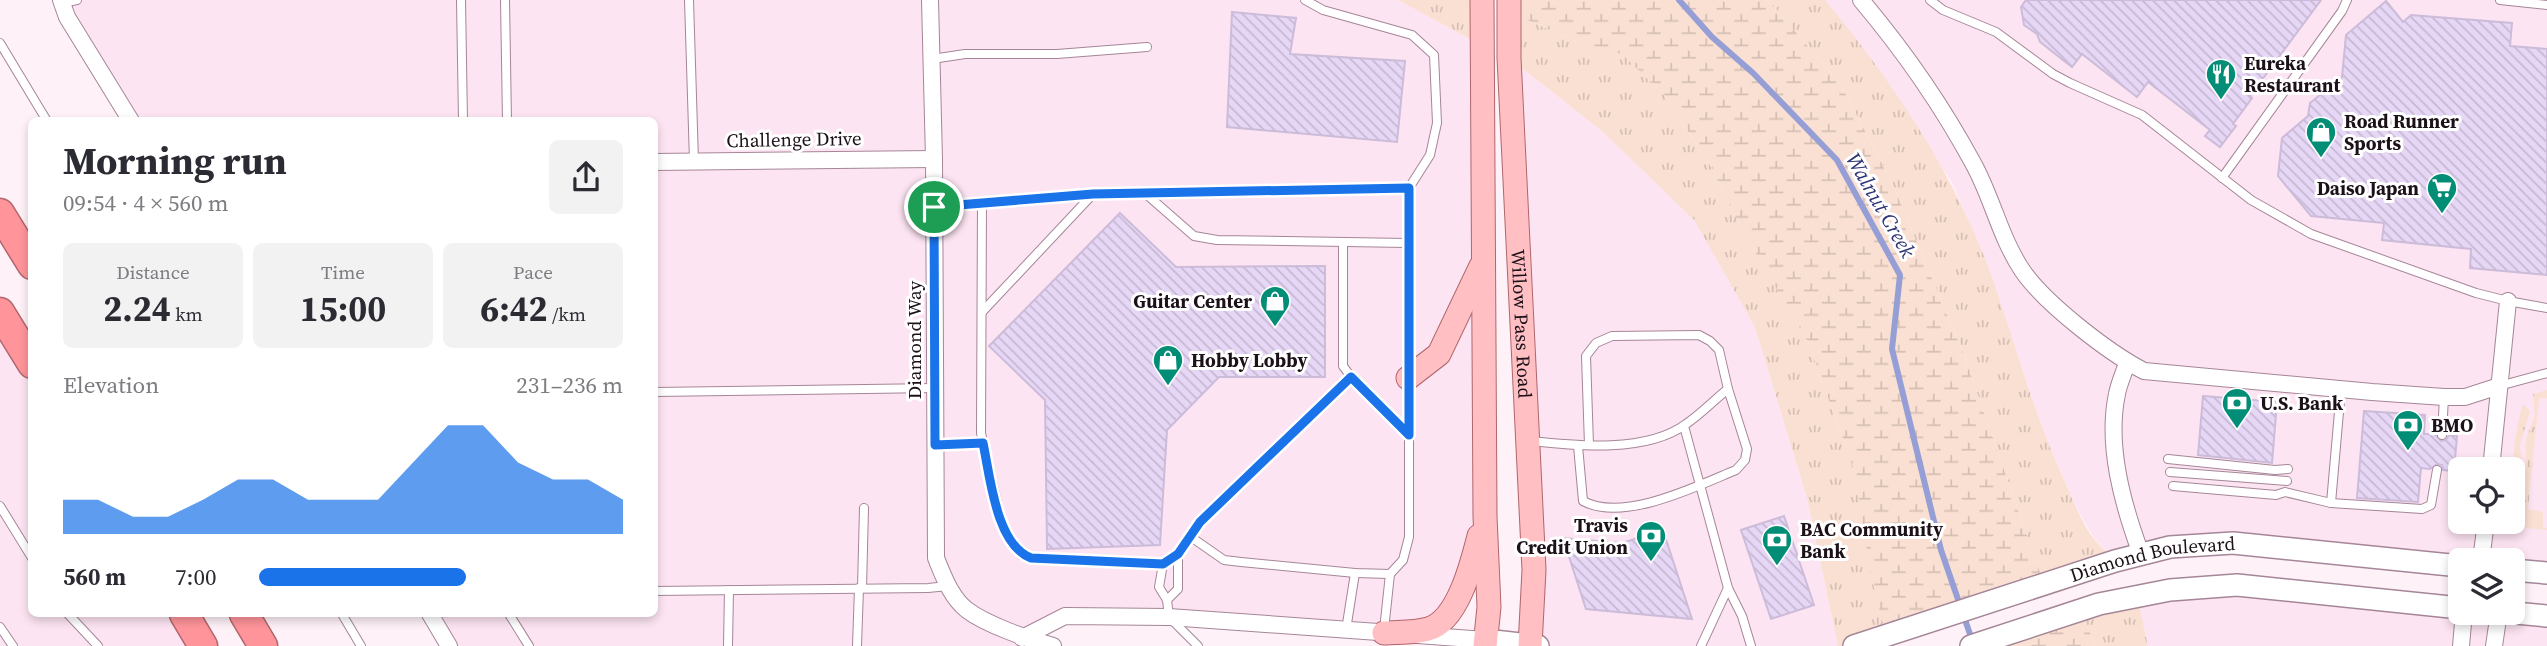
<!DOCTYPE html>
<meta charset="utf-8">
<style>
body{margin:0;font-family:"Source Serif 4",serif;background:#f2f2f3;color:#2b2b33;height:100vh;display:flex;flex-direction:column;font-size:26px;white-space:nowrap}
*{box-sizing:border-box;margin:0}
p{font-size:23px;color:#7c7c81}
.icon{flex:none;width:38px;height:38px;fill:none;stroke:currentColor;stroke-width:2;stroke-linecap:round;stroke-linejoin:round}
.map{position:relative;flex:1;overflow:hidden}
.drawer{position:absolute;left:28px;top:117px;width:630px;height:500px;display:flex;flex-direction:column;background:#fff;border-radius:10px;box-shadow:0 4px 10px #0003}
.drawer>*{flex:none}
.tools{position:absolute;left:2448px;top:457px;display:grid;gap:14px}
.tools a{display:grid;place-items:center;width:77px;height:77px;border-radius:10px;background:#fff;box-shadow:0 4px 10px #0003;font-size:35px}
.pin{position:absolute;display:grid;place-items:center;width:60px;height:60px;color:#fff;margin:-30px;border:4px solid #fff;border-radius:50%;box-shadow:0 2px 7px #0007}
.round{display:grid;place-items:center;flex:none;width:74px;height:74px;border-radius:10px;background:#f2f2f3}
.overview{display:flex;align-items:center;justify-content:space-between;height:119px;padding:0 35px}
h1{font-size:38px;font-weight:700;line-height:52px}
.metrics{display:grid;grid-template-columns:repeat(3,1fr);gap:10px;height:119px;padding:7px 35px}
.metrics div{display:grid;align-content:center;border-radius:10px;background:#f2f2f3;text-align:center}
.metrics b{font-size:35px;font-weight:700}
.metrics small{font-size:19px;font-weight:400}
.metrics p{font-size:19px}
.chart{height:196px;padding:14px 35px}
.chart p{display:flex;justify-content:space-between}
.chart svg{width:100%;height:126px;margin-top:7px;fill:#1a73e8;opacity:.7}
ul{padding:0 35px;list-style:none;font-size:23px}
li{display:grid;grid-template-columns:112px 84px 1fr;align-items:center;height:52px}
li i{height:18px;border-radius:9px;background:#1a73e8}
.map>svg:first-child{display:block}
</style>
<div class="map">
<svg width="2547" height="646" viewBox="0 0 2547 646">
<defs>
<pattern id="grass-tufts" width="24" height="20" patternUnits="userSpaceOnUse" patternTransform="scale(1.75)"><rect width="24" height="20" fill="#f9e0d2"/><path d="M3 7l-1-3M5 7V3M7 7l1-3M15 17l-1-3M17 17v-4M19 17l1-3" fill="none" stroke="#d5bfb4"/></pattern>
<pattern id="wetland-marsh" width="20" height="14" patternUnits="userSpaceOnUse" patternTransform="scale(1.75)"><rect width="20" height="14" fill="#f9e0d2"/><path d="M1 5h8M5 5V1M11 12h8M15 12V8" fill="none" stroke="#d5bfb4"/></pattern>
<pattern id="building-back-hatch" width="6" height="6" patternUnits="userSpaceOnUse" patternTransform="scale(1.75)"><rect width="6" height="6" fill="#e7d7f6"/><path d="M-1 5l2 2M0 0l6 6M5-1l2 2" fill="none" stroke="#c6b8d2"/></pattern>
</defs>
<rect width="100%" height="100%" fill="#fff1f8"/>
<g fill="#fde4f2" fill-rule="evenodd">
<path d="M61,0H1398L1483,46L1485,516L1468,577L1428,629L1065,616L1023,637L1053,646H449L430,614H654V121H131Z"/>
<path d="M1825,0H2547V573L2513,560H2460L2233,543L2115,561L2094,538L2074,503L2045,436L1984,257L1952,182ZM2460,469H2513V522H2460Z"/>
<path d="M1509,58L1602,131L1694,220L1755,327L1807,498L1838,646H1538Z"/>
<path d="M0,319L31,370L32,614H181L201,646H0Z"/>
<path d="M2170,590L2460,612H2505L2547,616V646H2148L2137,596Z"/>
</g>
<g fill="url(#grass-tufts)">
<path d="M1398,0H1482L1483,46Z"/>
<path d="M1766,0H1825C1890,79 1946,161 1984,256C2011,327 2029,401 2060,471C2070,493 2079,518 2093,538C2100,546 2108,553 2115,561L2044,584L1964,355L1893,185L1841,85L1776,9Z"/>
<path d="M1509,12L1577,42L1622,53L1665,96L1710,165L1745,235L1808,342L1855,472L1886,635L1854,646H1838L1807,498L1755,327L1694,220L1602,131L1509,58Z"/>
<path d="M2547,390V398H2539L2528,509L2543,512V527L2547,528V530L2526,528L2521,521L2526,487V439L2535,415L2533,394Z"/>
<path d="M2523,404L2530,411L2520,445L2523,473L2519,506L2513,520C2513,482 2511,440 2523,404Z"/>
<path d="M2137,596L2148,646H2096L2080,611Z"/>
</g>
<g fill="url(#wetland-marsh)">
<path d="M1509,0H1766L1776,9L1841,85L1893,185L1964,355L2044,584L1886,635L1871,576L1855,472L1808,342L1745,235L1710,165L1665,96L1622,54L1577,42L1509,12Z"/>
<path d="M2080,611L2096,646H1971Z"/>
</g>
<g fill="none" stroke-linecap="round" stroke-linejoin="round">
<path stroke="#959fd6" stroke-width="6" d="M1679,0L1712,37L1753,73L1837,160L1900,275L1892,349L1941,550L1972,640"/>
</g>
<g fill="url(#building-back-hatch)" stroke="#ccbbd9" stroke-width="2">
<path d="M2026,0H2321L2250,96L2252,98L2233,124L2236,126L2220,147L2205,136L2210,130L2148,82L2137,97L2082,54L2072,67L2040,42L2037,34L2024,25L2021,7Z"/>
<path d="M2386,1L2403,22L2411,15L2512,23L2510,46L2547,49V275L2470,268L2471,249L2382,240L2384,223L2311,216L2278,176L2282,138L2308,116L2310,103L2342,77L2346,35Z"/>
<path d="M1232,12L1296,18L1290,54L1405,61L1397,142L1227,127Z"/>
<path d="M1120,213L1176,267L1325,266V377H1219L1167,430L1160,545L1047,549L1045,400L989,346Z"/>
<path d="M2203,396L2277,402L2272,463L2198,455Z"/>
<path d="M2364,411L2425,415L2424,434H2435L2441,441L2446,440L2449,435L2457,436L2454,471L2443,470L2442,465L2437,464L2430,469L2421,468L2418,502L2357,498Z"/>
<path d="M1784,516L1814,605L1771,619L1741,530Z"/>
<path d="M1663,530L1692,619L1586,609L1563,538L1622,543Z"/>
</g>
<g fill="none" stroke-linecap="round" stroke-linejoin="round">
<g stroke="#a58698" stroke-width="10">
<g id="lane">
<path d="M461,0L463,121"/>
<path d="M505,0L507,121"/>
<path d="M689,0L694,161"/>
<path d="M1305,0L1323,10L1412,35L1434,55L1437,123L1430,155L1409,188V435"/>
<path d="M1930,0L1943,10L1996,32L2053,74L2070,83L2142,115L2251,200L2311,234L2476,293L2508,301L2547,308"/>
<path d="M2500,0L2547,5"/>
<path d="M62,3L77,0"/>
<path d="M0,43L47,121"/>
<path d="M932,59L965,54H1057L1147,47"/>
<path d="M2222,178L2342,11L2347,0"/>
<path d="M1146,194L1194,236L1217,240L1407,243"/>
<path d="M982,203L981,433L1003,529L1021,555L1031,558L1163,564L1178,554L1200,522L1351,377"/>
<path d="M935,207L1093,194L1409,188"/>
<path d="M982,312L1093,194"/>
<path d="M2499,386L2547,373"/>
<path d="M654,392L935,388"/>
<path d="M1684,426L1728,588L1742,616L1751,646"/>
<path d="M2442,435L2444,397"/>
<path d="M1531,441C1577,446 1647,453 1686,424C1701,414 1714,400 1728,389"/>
<path d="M935,445L983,442"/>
<path d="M1578,446L1583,501C1623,523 1697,486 1736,470L1745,460L1747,449L1728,389L1719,350L1710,341L1699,335L1612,336L1596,343L1586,356L1589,445"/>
<path d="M2168,459L2275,470L2288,469"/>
<path d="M2170,472L2287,481"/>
<path d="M2173,486L2276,495L2285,492L2331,503L2341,389"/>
<path d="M2331,503L2422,509L2431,505L2437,470"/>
<path d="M0,506L32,558"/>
<path d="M1191,537L1224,560L1241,562L1355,573L1390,574L1403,560L1409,537V435L1351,377L1343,366V243"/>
<path d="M1163,564L1159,587L1167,600L1169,617L1198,646"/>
<path d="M862,588L864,508"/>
<path d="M654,591L928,588L948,586"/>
<path d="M1167,600L1178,589V554"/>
<path d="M68,614L98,646"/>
<path d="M342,614L361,646"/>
<path d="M509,614L529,646"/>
<path d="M0,627L13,646"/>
<path d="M1346,630L1355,573"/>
<path d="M1384,630L1390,574"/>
<path d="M728,646L729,590"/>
<path d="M857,646L859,588"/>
<path d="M1701,646L1728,588"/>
</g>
</g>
<g stroke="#a58698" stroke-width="18">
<g id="street">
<path d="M61,0L67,17L131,121"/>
<path d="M930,0L934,159L936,558C943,575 951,598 967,610C987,625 1028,639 1053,646"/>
<path d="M1861,0C1904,51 1941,104 1973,163C1992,197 2000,237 2022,270C2044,303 2109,353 2144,371L2372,392L2444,397H2465L2499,386"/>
<path d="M654,162L934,159"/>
<path d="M2127,363C2124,373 2119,383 2117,394C2106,446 2123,505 2141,554"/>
<path d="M2491,469L2508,301"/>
<path d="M2481,560L2486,522"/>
<path d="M430,614L449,646"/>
<path d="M1418,635L1485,640"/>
<path d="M1022,638L1065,616L1169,617L1392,633"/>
<path d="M2461,646L2464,612"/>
<path d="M2494,646L2499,612"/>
</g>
</g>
<g stroke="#a58698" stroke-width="24">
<g id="secondary">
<path d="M2513,570L2547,573"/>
<path d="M2505,612L2547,616"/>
<path d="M1485,640L1538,646"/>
<path id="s1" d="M1854,646L2115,561L2170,547L2233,543L2460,566"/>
<path d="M1971,646L2099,604L2170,590L2237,585L2460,608"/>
</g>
</g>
<g stroke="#b0666d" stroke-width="25">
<g id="primary">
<path d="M1482,0L1485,516L1489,607L1485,646"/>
<path id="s2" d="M1509,0V58L1534,570L1530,646"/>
<path d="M1408,378L1439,354L1481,266"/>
<path d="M1384,633C1398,632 1415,633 1428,629C1458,621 1472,563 1479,536"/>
</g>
</g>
<g stroke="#b0666d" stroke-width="31">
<g id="highway">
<path d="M0,213L32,265"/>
<path d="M0,312L32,364"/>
<path d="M184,614L203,646"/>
<path d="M244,614L263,646"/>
</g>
</g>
<use href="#lane" stroke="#fff" stroke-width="8"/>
<use href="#street" stroke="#fff" stroke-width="16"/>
<use href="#secondary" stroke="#fff" stroke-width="21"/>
<use href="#primary" stroke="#ffbfc3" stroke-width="23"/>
<use href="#highway" stroke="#ff949b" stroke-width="28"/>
</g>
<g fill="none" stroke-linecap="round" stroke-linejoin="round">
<g stroke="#fff" stroke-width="14">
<path id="route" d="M1409,188V435L1351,377L1200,522L1178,554L1163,564L1031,558C996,545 990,476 983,443L935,445L934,207L1093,194Z"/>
</g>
<use href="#route" stroke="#1a73e8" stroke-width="9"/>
</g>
<defs>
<g id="restaurant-pin" transform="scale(1.575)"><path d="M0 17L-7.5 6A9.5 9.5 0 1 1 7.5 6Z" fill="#018d76" stroke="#fff"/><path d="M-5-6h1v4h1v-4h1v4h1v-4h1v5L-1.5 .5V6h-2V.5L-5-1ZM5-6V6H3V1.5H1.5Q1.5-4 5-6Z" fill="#fff"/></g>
<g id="shop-pin" transform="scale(1.575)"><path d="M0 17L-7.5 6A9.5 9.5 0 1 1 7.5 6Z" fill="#018d76" stroke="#fff"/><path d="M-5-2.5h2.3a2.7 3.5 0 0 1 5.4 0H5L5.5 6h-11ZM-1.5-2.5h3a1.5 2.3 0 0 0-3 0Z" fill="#fff"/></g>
<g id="supermarket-pin" transform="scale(1.575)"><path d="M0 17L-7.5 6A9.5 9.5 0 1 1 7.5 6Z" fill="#018d76" stroke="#fff"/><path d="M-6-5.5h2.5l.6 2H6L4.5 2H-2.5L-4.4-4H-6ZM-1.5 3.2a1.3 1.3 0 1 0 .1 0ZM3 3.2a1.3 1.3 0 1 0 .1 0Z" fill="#fff"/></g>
<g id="bank-pin" transform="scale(1.575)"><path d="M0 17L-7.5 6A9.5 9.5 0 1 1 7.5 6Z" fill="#018d76" stroke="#fff"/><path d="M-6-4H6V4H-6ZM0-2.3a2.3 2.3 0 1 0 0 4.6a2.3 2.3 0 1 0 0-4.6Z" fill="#fff"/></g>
</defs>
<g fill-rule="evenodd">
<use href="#restaurant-pin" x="2221" y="74"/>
<use href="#shop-pin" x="2321" y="132"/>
<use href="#supermarket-pin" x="2442" y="188"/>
<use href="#shop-pin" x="1275" y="301"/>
<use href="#shop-pin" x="1168" y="360"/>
<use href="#bank-pin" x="2237" y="403"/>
<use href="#bank-pin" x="2408" y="425"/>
<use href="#bank-pin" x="1651" y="536"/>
<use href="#bank-pin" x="1777" y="540"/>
</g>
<g text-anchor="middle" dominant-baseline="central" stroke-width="6" stroke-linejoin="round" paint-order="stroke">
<g font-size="19" font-weight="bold" fill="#1c1118" stroke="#fff" text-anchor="start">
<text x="2244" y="63">Eureka<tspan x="2244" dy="22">Restaurant</tspan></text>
<text x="2344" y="121">Road Runner<tspan x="2344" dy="22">Sports</tspan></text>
<text x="2419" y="188" text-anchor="end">Daiso Japan</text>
<text x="1252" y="301" text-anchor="end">Guitar Center</text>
<text x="1191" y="360">Hobby Lobby</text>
<text x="2260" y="403">U.S. Bank</text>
<text x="2431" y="425">BMO</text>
<text x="1628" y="525" text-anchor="end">Travis<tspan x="1628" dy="22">Credit Union</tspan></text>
<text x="1800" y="529">BAC Community<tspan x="1800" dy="22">Bank</tspan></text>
</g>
<g font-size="19" fill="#1c1118" stroke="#fff">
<text transform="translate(794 139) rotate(-1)">Challenge Drive</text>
<text stroke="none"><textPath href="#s2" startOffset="324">Willow Pass Road</textPath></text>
<text transform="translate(914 340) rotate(-90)">Diamond Way</text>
<text stroke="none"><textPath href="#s1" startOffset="312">Diamond Boulevard</textPath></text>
</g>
<g font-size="21" font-style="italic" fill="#303577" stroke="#fff">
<text transform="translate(1881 205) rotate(60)">Walnut Creek</text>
</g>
</g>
</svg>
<div class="tools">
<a><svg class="icon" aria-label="locate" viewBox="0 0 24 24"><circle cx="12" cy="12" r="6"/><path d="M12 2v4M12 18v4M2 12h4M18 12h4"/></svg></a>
<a><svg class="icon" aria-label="layers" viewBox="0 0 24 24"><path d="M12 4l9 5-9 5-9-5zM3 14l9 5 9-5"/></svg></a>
</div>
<div class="pin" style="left:934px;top:207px;background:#1e9e55"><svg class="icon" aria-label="arrive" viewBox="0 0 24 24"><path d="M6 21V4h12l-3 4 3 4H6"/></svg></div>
<section class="drawer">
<div class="overview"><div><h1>Morning run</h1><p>09:54 · 4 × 560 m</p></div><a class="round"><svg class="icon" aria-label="share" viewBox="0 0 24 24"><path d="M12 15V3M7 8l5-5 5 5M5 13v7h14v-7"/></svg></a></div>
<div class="metrics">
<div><p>Distance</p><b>2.24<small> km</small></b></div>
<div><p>Time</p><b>15:00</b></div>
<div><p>Pace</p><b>6:42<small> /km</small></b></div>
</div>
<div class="chart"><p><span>Elevation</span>231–236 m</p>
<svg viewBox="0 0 160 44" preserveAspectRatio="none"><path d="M0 44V32L10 32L20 38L30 38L40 32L50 25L60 25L70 32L80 32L90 32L100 19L110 6L120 6L130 19L140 25L150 25L160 32V44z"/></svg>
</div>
<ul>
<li><b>560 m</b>7:00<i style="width:57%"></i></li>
</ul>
</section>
</div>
